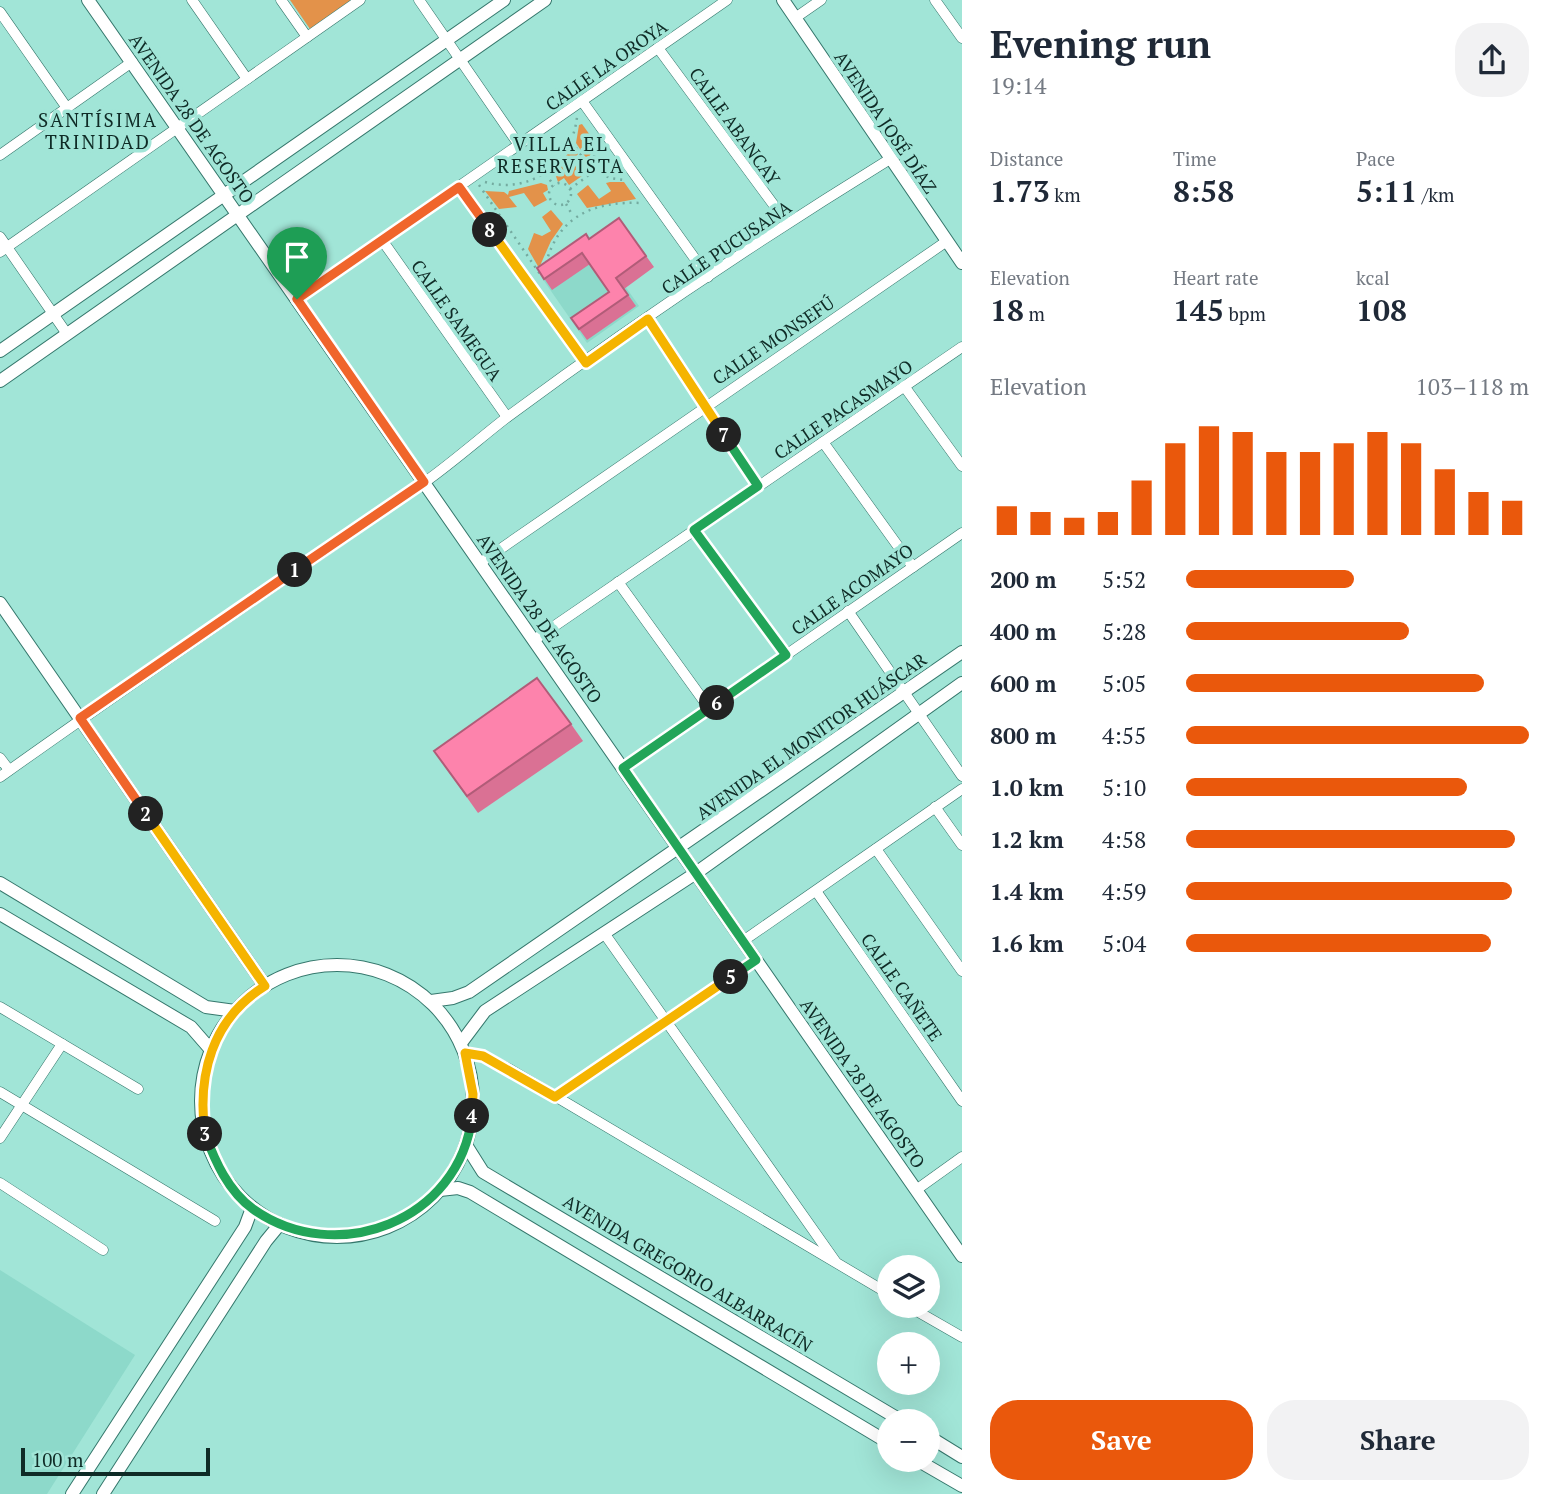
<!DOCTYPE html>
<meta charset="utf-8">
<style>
body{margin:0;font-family:"PT Serif",serif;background:#f2f2f3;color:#1f2937;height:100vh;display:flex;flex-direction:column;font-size:26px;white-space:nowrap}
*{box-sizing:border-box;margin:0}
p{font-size:23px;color:#747a83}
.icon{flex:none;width:38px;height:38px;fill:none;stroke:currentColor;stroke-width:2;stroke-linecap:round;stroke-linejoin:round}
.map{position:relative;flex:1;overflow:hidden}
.panel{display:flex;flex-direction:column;background:#fff;width:595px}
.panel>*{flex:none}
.fabs{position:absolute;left:877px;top:1255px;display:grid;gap:14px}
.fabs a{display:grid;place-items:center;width:63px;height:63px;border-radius:50%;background:#fff;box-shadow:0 7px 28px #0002;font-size:35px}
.scale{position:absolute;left:21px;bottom:18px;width:189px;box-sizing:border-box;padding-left:7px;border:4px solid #0f2b26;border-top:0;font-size:19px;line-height:24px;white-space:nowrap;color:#0f2b26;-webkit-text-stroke:5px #a1e5d7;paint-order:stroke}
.pin{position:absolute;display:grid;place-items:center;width:60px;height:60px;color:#fff;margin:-72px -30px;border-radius:50% 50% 50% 0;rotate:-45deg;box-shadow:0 0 7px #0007}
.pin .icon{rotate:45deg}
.km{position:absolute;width:35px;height:35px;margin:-18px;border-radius:50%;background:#222;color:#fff;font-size:19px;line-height:35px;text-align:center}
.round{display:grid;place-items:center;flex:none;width:74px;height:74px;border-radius:28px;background:#f2f2f3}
.headline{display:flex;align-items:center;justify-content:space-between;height:119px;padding:0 28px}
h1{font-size:38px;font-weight:700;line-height:52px}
.metrics{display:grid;grid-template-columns:repeat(3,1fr);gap:10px;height:119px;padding:7px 28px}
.metrics div{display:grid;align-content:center}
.metrics b{font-size:30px;font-weight:700}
.metrics small{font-size:19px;font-weight:400}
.metrics p{font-size:19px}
.chart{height:196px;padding:14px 28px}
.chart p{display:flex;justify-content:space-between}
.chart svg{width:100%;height:126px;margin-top:7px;stroke:#ea580c;stroke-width:6}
.button{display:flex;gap:14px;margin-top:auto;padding:14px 28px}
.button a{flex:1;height:80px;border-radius:28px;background:#ea580c;color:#fff;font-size:28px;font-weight:700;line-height:80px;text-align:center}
.button a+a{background:#f2f2f3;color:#1f2937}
ul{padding:0 28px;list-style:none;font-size:23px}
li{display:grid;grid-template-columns:112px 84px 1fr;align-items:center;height:52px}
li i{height:18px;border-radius:9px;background:#ea580c}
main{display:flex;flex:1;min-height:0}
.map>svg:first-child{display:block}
</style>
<main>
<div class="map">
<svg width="962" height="1494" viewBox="0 0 962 1494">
<rect width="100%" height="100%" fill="#a1e5d7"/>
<g fill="#8dd9ca">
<path d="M594,242L639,306L587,343L542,278Z"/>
<path d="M0,1270L135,1355L47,1494H0Z"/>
</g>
<g fill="#e3924a">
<path d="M290,0H351L310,29Z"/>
<path d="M582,124L595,142L588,161L576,143L579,125Z"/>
<path d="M573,147L578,154L572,161L582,176L569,185L564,178L558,182L554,171Z"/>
<path d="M610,182H624L636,199L587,208L577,194L588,185L599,199L611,191L606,183Z"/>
<path d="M541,183L547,185L548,190L543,193L547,200L534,207L524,193L509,197L517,207L499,209L485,191L504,192L508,195L509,191Z"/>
<path d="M551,210L563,224L551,241L539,268L528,249L534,233L542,236L551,231L542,217Z"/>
</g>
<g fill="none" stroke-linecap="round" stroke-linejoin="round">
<g stroke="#35776c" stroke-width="11">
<g id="minor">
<path d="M192,0L247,79"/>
<path d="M281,0L307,37"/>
<path d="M419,0L519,145"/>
<path d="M935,0L962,38"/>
<path d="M0,12L67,108"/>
<path d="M795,18L821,0"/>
<path d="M658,48L787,223"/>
<path d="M582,101L708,277"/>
<path d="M0,155L132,62"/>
<path d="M459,187L586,363"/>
<path d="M0,237L67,334"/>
<path d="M382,240L507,417"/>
<path d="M0,252L360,0"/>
<path d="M297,299L727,0"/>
<path d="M648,319L758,486"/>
<path d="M904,386L962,466"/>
<path d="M823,442L913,567"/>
<path d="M694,530L786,655"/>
<path d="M480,563L947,241"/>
<path d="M618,582L709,708"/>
<path d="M848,611L962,776"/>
<path d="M534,640L962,347"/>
<path d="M0,758L9,770"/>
<path d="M623,768L962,533"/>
<path d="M0,777C140,677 283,580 425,482C453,462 479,439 506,418C630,326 759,240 890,159"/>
<path d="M935,807L962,845"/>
<path d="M876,849L962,971"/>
<path d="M816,891L962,1101"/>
<path d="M604,933L835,1261"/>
<path d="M743,941L962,789"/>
<path d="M0,1007L138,1089"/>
<path d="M465,1053L483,1056L511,1070L889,1294"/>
<path d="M0,1092L215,1221"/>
<path d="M555,1097L756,960"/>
<path d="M0,1138L62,1044"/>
<path d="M0,1183L103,1250"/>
<path d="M916,1190L962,1157"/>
<path d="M908,1306L962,1337"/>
</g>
</g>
<g stroke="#35776c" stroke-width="14">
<g id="tertiary">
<path d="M88,0L962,1256"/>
<path d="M783,0L962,263"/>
<path d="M0,351L504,0"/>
<path d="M0,381L545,0"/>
<path d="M0,603L265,986"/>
<path d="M0,883L206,1007L235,1011"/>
<path d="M0,914L191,1027L211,1050"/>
<circle cx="337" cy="1101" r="136"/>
<path d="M431,1001L453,998L469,992L962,652"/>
<path d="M461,1043L485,1011L696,873L962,683"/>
<path d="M466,1145L483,1172L902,1421"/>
<path d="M440,1190L458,1188L470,1192L889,1443"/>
<path d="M928,1436L962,1457"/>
<path d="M917,1460L962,1486"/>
<path d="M72,1494L245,1227L252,1208"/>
<path d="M103,1494L266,1241L280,1224"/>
</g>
</g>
<g stroke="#74aba0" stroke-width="2.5" stroke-dasharray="2 5" stroke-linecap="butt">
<path d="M572,142L593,172"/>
<path d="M598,142L593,160L596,171L610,178L624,180"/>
<path d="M546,174L554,186"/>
<path d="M485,182C531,195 572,163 577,117"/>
<circle cx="560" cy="194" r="11"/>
<path d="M479,185L542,277"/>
<path d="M570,189L593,172"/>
<path d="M566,204L573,216"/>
<path d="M546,263C559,215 595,201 642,203"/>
</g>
<use href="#minor" stroke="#fff" stroke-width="10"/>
<use href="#tertiary" stroke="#fff" stroke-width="12"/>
</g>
<g fill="#da7194">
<path d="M619,218L654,267L624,289L636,306L587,340L571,318L609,292L590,264L552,290L537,268L589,239Z"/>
<path d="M571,724L583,741L478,813L434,751Z"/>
</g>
<g fill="#fd83ac" stroke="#b15c78" stroke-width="2">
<path d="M619,218L646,256L616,278L628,295L579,329L571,318L609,292L582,253L544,279L537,268L586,234L589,239Z"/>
<path d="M537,678L571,724L467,796L434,751Z"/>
</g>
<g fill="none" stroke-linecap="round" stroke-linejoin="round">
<g stroke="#fff" stroke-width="14">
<path id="split-1" d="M295,570L424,482L297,299"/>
</g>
<g stroke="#fff" stroke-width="14">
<path id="split-2" d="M146,814L80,718L295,570"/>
</g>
<g stroke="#fff" stroke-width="14">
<path id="split-3" d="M146,814L265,986C212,1019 197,1075 205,1134"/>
</g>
<g stroke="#fff" stroke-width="14">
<path id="split-4" d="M205,1134C215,1161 228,1191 253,1209C336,1268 460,1221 472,1116"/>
</g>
<g stroke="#fff" stroke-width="14">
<path id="split-5" d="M472,1116L473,1094L465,1053L483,1056L555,1097L731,977"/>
</g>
<g stroke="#fff" stroke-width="14">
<path id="split-6" d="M717,703L623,768L756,960L731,977"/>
</g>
<g stroke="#fff" stroke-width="14">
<path id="split-7" d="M717,703L786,655L694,530L758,486L724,435"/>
</g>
<g stroke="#fff" stroke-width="14">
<path id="split-8" d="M490,230L586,363L648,319L724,435"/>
</g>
<g stroke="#fff" stroke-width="14">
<path id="split-9" d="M297,299L459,187L490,230"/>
</g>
<use href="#split-1" stroke="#f0652b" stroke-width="9"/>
<use href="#split-2" stroke="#f0652b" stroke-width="9"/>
<use href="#split-3" stroke="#f5b400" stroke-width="9"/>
<use href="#split-4" stroke="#22a559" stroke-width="9"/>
<use href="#split-5" stroke="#f5b400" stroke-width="9"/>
<use href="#split-6" stroke="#22a559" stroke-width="9"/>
<use href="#split-7" stroke="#22a559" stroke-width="9"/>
<use href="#split-8" stroke="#f5b400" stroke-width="9"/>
<use href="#split-9" stroke="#f0652b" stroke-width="9"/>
</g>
<g text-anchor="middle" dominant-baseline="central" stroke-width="7" stroke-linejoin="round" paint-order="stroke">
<g font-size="18" fill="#0f2b26" stroke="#a1e5d7">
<text transform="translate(606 65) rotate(-35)">CALLE LA OROYA</text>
<text transform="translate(192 118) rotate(55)">AVENIDA 28 DE AGOSTO</text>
<text transform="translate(886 122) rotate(56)">AVENIDA JOSÉ DÍAZ</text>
<text transform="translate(735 126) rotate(54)">CALLE ABANCAY</text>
<text transform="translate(726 247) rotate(-34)">CALLE PUCUSANA</text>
<text transform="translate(457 320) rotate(55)">CALLE SAMEGUA</text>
<text transform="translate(773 340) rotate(-34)">CALLE MONSEFÚ</text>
<text transform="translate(843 409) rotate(-34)">CALLE PACASMAYO</text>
<text transform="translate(852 589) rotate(-35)">CALLE ACOMAYO</text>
<text transform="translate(540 618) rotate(55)">AVENIDA 28 DE AGOSTO</text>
<text transform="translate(811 736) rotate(-35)">AVENIDA EL MONITOR HUÁSCAR</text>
<text transform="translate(902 987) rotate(55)">CALLE CAÑETE</text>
<text transform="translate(863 1083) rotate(55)">AVENIDA 28 DE AGOSTO</text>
<text transform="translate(688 1273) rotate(31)">AVENIDA GREGORIO ALBARRACÍN</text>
</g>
<g font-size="19" letter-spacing="2" fill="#0f2b26" stroke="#a1e5d7">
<text x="98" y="119">SANTÍSIMA<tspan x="98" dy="22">TRINIDAD</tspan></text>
<text x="561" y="143">VILLA EL<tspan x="561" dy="22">RESERVISTA</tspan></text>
</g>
</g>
</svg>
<div class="fabs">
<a><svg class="icon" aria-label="layers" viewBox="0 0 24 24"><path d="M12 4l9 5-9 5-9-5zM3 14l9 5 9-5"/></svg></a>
<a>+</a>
<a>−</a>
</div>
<div class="scale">100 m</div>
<div class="pin" style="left:297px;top:299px;background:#1e9e55"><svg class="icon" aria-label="arrive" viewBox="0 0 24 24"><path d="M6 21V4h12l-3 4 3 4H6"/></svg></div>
<b class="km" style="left:295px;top:570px">1</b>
<b class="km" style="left:146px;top:814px">2</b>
<b class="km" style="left:205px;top:1134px">3</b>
<b class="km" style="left:472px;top:1116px">4</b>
<b class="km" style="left:731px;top:977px">5</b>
<b class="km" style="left:717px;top:703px">6</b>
<b class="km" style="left:724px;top:435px">7</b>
<b class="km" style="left:490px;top:230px">8</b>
</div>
<section class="panel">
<div class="headline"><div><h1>Evening run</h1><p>19:14</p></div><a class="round"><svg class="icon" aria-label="share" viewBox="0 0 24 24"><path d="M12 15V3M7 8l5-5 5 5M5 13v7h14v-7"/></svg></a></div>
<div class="metrics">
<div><p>Distance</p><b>1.73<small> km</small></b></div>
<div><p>Time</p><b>8:58</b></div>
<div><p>Pace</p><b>5:11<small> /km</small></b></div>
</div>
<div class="metrics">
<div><p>Elevation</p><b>18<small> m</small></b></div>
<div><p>Heart rate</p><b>145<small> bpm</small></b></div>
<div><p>kcal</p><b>108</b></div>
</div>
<div class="chart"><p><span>Elevation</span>103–118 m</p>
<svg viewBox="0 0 160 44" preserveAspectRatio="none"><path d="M5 44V34M15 44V36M25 44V38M35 44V36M45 44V25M55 44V12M65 44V6M75 44V8M85 44V15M95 44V15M105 44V12M115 44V8M125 44V12M135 44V21M145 44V29M155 44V32"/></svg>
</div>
<ul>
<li><b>200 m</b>5:52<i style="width:49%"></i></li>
<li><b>400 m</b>5:28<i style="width:65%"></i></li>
<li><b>600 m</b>5:05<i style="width:87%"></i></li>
<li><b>800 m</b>4:55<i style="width:100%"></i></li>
<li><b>1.0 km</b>5:10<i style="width:82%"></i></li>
<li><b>1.2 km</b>4:58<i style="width:96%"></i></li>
<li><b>1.4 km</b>4:59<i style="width:95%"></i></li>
<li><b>1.6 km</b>5:04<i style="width:89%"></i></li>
</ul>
<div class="button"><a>Save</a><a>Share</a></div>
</section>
</main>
